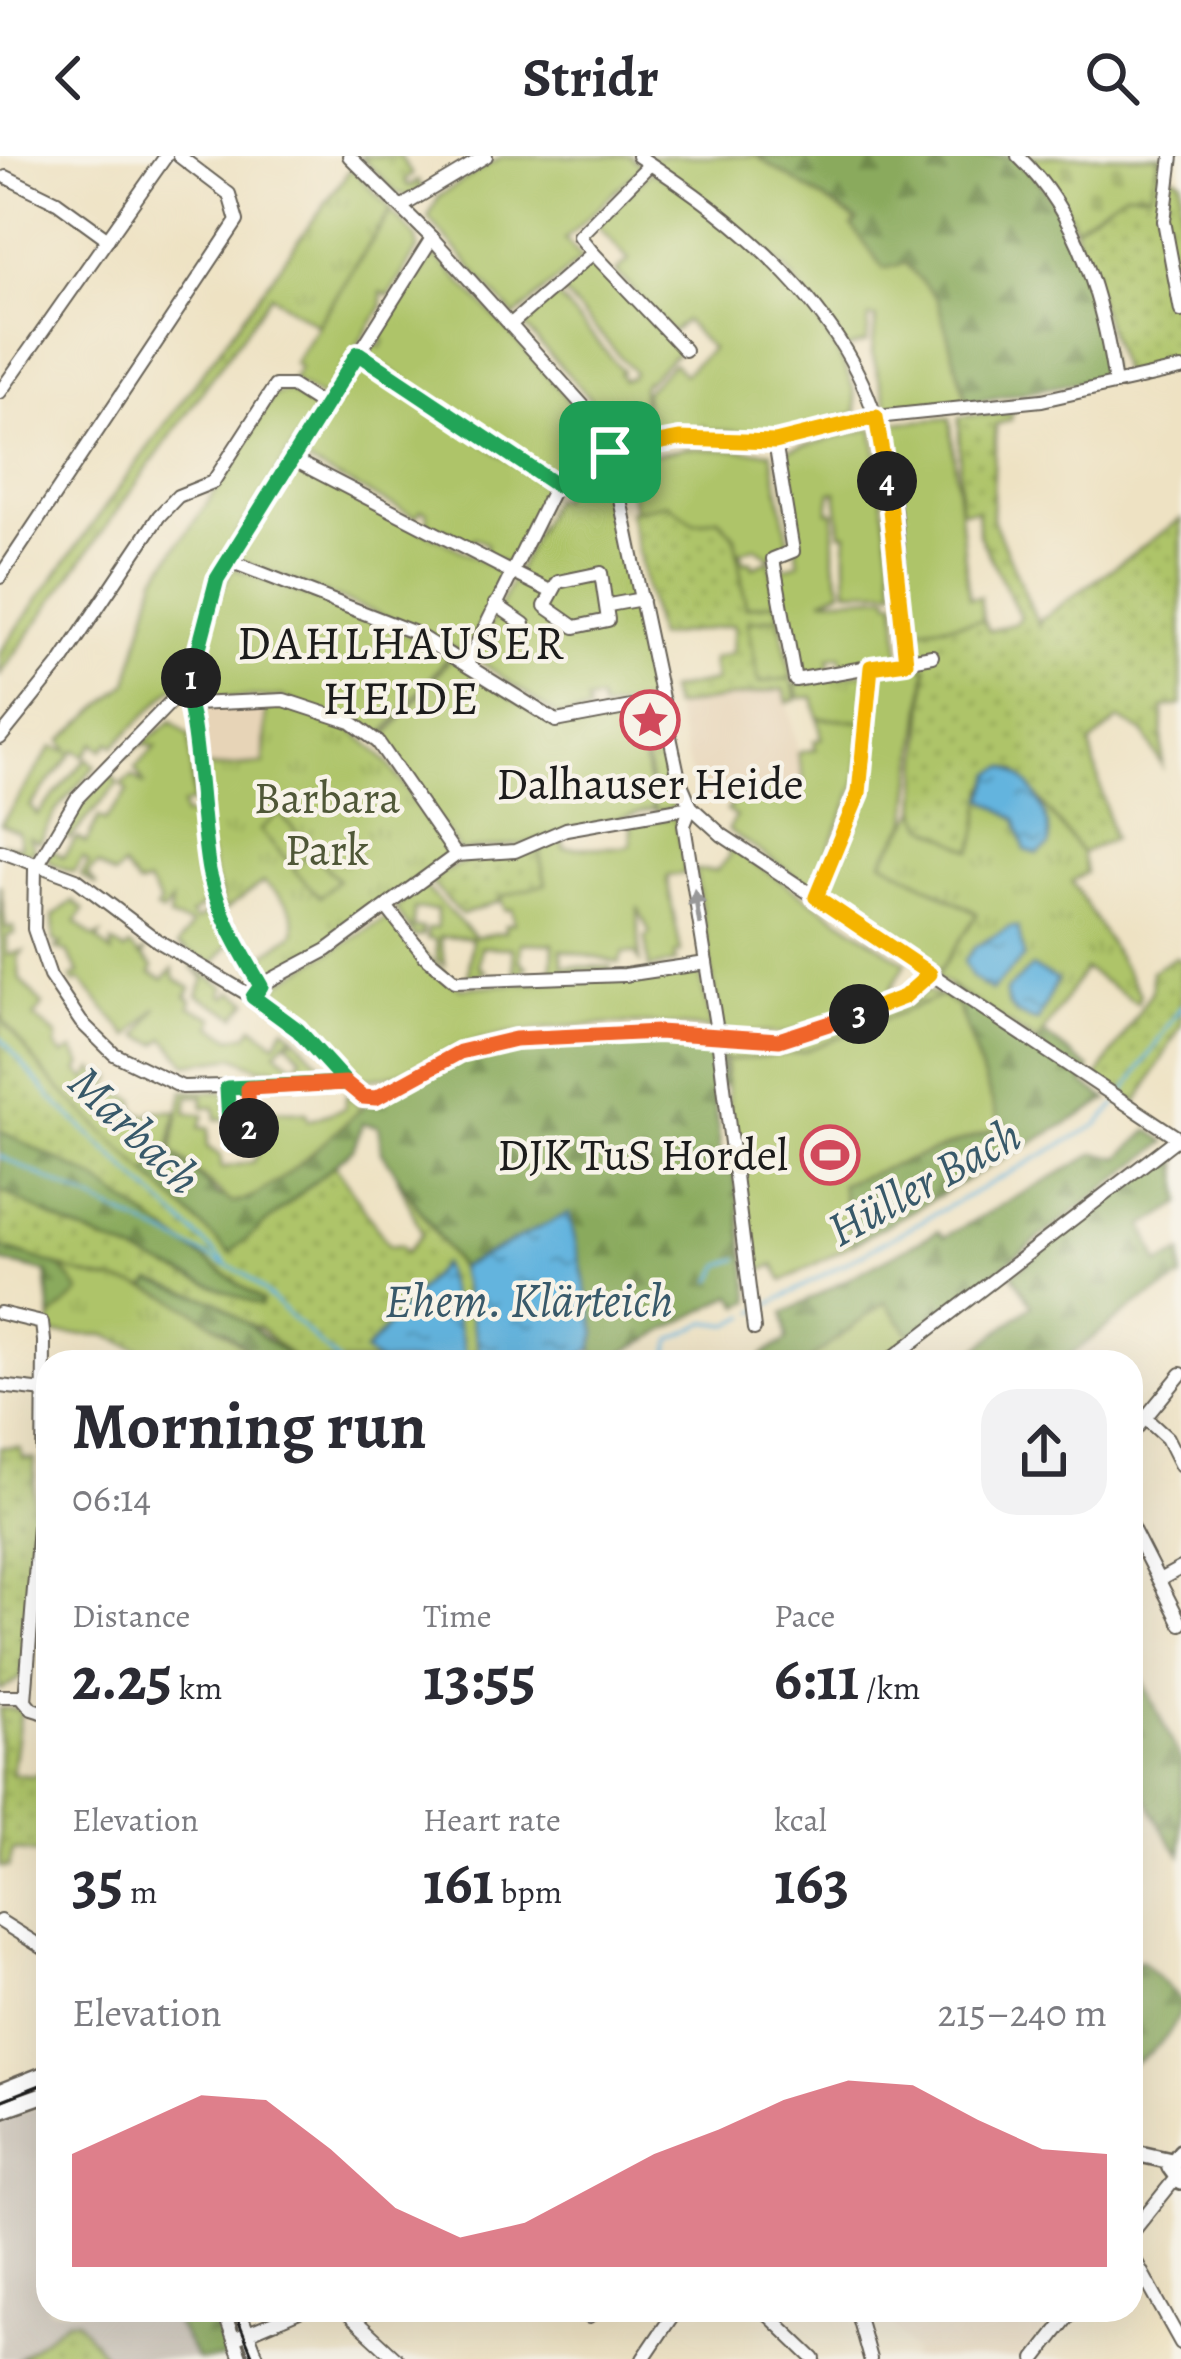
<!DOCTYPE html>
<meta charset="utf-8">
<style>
body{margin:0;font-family:Alegreya,serif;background:#f2f2f3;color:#2b2b33;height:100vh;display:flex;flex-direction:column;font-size:45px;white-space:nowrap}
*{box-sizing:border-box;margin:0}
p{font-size:39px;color:#7c7c81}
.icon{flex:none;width:66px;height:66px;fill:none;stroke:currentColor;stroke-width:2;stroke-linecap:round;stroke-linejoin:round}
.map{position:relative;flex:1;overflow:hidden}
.side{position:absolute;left:36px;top:1194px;width:1107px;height:972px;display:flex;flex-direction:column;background:#fff;border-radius:36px;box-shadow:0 12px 48px #0002}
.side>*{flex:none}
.pin{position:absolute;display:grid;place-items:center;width:102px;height:102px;color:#fff;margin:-51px;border-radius:24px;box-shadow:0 6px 18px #0006}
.km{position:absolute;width:60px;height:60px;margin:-30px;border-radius:50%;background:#222;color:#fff;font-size:33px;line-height:60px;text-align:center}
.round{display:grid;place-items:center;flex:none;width:126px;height:126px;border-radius:36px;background:#f2f2f3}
.head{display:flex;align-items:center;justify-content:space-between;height:204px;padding:0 36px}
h1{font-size:66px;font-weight:700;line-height:90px}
.metrics{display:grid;grid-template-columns:repeat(3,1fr);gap:18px;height:204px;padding:12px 36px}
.metrics div{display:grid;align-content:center}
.metrics b{font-size:60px;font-weight:700}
.metrics small{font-size:33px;font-weight:400}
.metrics p{font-size:33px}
.chart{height:336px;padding:24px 36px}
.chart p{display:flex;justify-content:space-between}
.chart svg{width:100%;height:216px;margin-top:12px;fill:#d1495b;opacity:.7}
header{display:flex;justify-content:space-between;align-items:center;height:156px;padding:0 36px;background:#fff;font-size:54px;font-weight:700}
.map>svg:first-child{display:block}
</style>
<header><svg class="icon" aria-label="back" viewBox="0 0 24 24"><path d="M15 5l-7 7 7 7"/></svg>Stridr<svg class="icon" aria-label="search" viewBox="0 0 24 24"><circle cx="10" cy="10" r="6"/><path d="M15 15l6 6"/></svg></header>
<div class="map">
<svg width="1181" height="2203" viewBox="0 0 1181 2203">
<defs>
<pattern id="grass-dots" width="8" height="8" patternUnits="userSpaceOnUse" patternTransform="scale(3)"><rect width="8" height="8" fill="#aec469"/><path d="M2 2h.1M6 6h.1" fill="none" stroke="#95a85a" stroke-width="1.8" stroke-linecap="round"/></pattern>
<pattern id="forest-firs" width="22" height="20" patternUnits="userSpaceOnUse" patternTransform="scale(3)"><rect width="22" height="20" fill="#8aaa5d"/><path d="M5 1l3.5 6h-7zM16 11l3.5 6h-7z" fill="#708a4c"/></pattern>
<pattern id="cemetery-stones" width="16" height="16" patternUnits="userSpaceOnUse" patternTransform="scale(3)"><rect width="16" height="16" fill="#aec469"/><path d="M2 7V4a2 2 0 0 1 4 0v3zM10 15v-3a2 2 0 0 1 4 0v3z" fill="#95a85a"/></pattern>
<pattern id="park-tufts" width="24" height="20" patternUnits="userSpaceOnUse" patternTransform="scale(3)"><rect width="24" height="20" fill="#aec469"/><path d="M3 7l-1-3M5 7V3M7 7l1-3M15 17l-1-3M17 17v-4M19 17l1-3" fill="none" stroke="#95a85a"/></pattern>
<pattern id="water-ripples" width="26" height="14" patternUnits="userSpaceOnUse" patternTransform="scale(3)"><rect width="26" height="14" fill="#63b4de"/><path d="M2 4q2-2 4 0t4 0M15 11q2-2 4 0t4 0" fill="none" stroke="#5192b3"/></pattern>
</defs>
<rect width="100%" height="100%" fill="#f7f3e8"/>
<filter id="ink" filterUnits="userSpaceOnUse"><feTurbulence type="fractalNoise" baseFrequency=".00833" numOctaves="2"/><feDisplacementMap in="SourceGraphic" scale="24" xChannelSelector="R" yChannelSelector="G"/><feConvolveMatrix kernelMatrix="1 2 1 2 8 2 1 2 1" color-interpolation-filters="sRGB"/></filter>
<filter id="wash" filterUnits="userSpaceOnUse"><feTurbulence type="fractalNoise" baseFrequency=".004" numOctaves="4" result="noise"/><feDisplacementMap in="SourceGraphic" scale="48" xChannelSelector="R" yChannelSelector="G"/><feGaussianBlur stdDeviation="2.7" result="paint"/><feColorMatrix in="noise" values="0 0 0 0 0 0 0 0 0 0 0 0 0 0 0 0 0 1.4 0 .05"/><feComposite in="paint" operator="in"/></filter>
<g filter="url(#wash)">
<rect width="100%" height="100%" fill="#eee2c3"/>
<g fill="#e7d4b7">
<path d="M785,533L805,629L697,642L673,551Z"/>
<path d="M266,546L264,608L199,612L196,552Z"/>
<path d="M867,2154H1060L1022,2203H910L914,2198L888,2160L871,2172Z"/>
</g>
<path fill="#cbc3b8" d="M48,1946V2154H174V2164L197,2203H0V1963Z"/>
<g fill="url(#grass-dots)" stroke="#657042" stroke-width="3">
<path d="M360,0H400L412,19L405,24L408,30L418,25L423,33L409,40L396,37Z"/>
<path d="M1161,0L1168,1L1165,16L1181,24V123L1169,125L1181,203L1127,216H1149L1124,222L1074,71L1159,13Z"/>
<path d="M1012,256L1011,264L996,269L992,361L1039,470L1040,464L1181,363V549L1163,552L1162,610L1144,577L1119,563L1090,588L1113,683L1082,697L1016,614L985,632L983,668L972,695L926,670L917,655L927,512L914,509L912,474L983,464L989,475L1016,467L1020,460L979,379L977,354L960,355L959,261Z"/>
<path d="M667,347L695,367L718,362L735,381L746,451L777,446L796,544L787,546L784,533L673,551L669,534L715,525L712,503L732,497L734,469L657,481L629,355Z"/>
<path d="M656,549L674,652L655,655L639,552Z"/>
<path d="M538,691L546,728L467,757L462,759L429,725C465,696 495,706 538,691Z"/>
<path d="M1176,801L1181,804V869L1136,949L1096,923L1152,835V815Z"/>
<path d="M925,835L942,840C883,876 795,910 725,905L719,889L797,887L912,845Z"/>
<path d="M0,860L46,919L230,1096L335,1009L389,1090H401L406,1097L422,1078L397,1021L459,1112L482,1206H467L442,1109L365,1195L378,1206H297L262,1174L153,1125L146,1132L91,1124L0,1091V1034L262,1145L92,1021L0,975Z"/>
<path d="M0,1291L20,1292L23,1302L35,1303L30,1459L21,1522L0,1534Z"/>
<path d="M0,1552L21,1554L12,1618L32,1620L48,1612V1699L13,1694L9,1711H0Z"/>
<path d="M67,2164H77L107,2203H18Z"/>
</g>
<g fill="url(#forest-firs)" stroke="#53633c" stroke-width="3">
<path d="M756,0H1013C1076,49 1097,146 1110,220L967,247L937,143L884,113L851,70L857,64Z"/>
<path d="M949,833L1035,890L1042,876L1090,913L1083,927L1108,944L853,1088L841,1028L1001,971L959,851L942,840Z"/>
<path d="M572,883L719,889L724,929L713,931L723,1017H734L751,1145L740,1150L733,1139L607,1205L597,1206L592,1193L596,1177L569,1058L459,1111L382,996L378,970L363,967L353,993L230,1097L146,1017L171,993L218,1040L247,1045C291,1013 331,969 378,941C439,905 503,889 572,883Z"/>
<path d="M1149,974L1166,986L911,1180L885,1146L807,1206H763L762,1199L787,1184L784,1157L938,1075L944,1081L1096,997L1119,1002Z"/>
<path d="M0,975L92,1021L262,1145L261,1150L68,1070L0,1034Z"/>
<path d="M1177,993L1181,1047L1144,1070L1159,1108L1181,1097V1123L1136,1149L1061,1206H961L1032,1149L1012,1118Z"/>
<path d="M0,1091L61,1111L81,1136L51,1162L46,1116L0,1105Z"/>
<path d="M152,1125L216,1145L297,1206H261L226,1175L146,1132Z"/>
<path d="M1131,1500L1181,1605V1699C1128,1633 1131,1581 1131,1500Z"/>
<path d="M1141,1804L1181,1844C1181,1873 1154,1896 1131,1910V1809Z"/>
<path d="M174,2154H209L229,2203H197L174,2164Z"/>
</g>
<path fill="url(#cemetery-stones)" stroke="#657042" stroke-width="3" d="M1026,0H1159L1150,37L1125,36L1074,71L1057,35Z"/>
<g fill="url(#park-tufts)" stroke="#657042" stroke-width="3">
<path d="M351,12L391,53L317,169L271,139L0,519V496Z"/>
<path d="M779,461L792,522L759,527L748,466Z"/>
<path d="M867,516L864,566L818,562L813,541L799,542L796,528Z"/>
<path d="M266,546C378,564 390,611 449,698L347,777L269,822H261L252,808L294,777C298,753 281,740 263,726L224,755L195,647V613L264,608Z"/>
<path d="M1005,611L1016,614L1082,697L1086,717L1072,725L1140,838L1137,847L1085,813L1037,886L936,821L977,757L882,705L917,655L926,670L972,695C983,667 977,625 1005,611Z"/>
<path d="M62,1111C89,1123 114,1124 143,1131C185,1143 229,1178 261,1206H171L105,1179L50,1178L51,1162L80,1136Z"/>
</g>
<g fill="#aec469" stroke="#657042" stroke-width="3">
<path d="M503,0H630L642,10L565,83L582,102L515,161L428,62L439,40Z"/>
<path d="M645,0H756L857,65L852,70L884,113L905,107L937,143L967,247L888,253L872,197L876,162H869L867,186L846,193L785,112Z"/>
<path d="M650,16C716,35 861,187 856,257L777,278L706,274L705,270L647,279L645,235L673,207L684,218L711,193L685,165L672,176L616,116L629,104L595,67Z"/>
<path d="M391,55L415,80L418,92L389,140L381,136L382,151L323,243L292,224L300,211L294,207Z"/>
<path d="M434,98C468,134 598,260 597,300L581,308L572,297L562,308L565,314L548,320L366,198L373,186L381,191L384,185L377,180Z"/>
<path d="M592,102L679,195L642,230L643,283L614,284L588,240L520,166L554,136L623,215L619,217L623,224L632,221L634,216L559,132Z"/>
<path d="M362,203L550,333L511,411L484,398L487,388L474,382L469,391L449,375L428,369L427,356L421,354L416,361L300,303Z"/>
<path d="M289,235L316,254L216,412L187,518L114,590L110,586L102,594L94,587L84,600L75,594L30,650L37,659L87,602L95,610L56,655L40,686L29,681L35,695L22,697L0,687L21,691L18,676L1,668L52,591L69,595L61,585L128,527L156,421L229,316L266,250L275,238Z"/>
<path d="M950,262L969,442L980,441L983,464L906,474L880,268Z"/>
<path d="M873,272L895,434H847C846,415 845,393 847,377H841L836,336H831L828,356H834V405L842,434L822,443L889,439L890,445L896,444L900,501L843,512L840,500L829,503V515L799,519L791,494L799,492L796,474H789L778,414L799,407L780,296Z"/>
<path d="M688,292L771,296L790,392L769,401L755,391L740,396L744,407L751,405L753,411L770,404L777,446L746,451L735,381L718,362L695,367L667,347L634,354L626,304Z"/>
<path d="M295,308L506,418L466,498L397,465L236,403Z"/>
<path d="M603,309L655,544L602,554L599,544L587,546L589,556L558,561L474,501L553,342L558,345L562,340L556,334L563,324Z"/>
<path d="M232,411L410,479L449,500L380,582L282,541L198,542L212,455Z"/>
<path d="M451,502L549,567L636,555L653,653L525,688L460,695L381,586Z"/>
<path d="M914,509L927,511L908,665L882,705L977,758L940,815L822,737L863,632L876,515Z"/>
<path d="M818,562L864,566L857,627L812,731L728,674L736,661L727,655L741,637L805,629L798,597L816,593L814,585L822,583Z"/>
<path d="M172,565L190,580L193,646L182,649L184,660L195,659L202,705L195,707L197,722L207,723L212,743L191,759L196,765L215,753L230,786L213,809L178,789L192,769L169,762L171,746L162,757L156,753L160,747L148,727L138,730L123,711L114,720L98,709L87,718L97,730L80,719L89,707L83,702L73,716L49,706L47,698L52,694L63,701L77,682L86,687L99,661L105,665L128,635L122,629L132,620L145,629L135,612L156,591L142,588L125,601Z"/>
<path d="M120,606L111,619L118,627L70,683L59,676Z"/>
<path d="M279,657L306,687L287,704L260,674Z"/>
<path d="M675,661L686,717L668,720L667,724L681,796L675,798L676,806L649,812L645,781L650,778L638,751L640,805L635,797H623L619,807L561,794L563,810L611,811L610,816H546L552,812L553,788L521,787L520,805L527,811L515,819L512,792L481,791L479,810L486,816L468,822L472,782L440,781L445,809L437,804L436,784L427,783L428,773L437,772V754L414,753L413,772H423V779L415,781L395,753L423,729L475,781L505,776V769L514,767L512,753L505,754L500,741L546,728L539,696L562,678L564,692L624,691L631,689V668Z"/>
<path d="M728,690L906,807L886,842L784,878L721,875L695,714L716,715L729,701Z"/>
<path d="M311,696L338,724L320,741L293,713Z"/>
<path d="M0,728L6,772L14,771L15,777L7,780V799L23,795L18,802L20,823L43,849L34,861L57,880L56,891L63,899L73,894L82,909L78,915L86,923L94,913L104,924L108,918L114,922L104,938L107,941L124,938L135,944L136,955L149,960L152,955H177L169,994L146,1017L46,919L3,864Z"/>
<path d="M73,745L84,754L76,766L93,781L101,779L98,784L112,797V787L125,795L130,790L140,800L146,793L143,801L153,811L151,817L163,823L173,813L175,823L191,832L186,840L192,845L190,851L215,862L212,870L232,882L248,878L253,870L275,887L285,871L293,878L276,895L299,913L296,908L302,901L288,886L295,880L329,917L324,925L280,927L275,911L260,912L235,901L187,908L165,882L158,888L139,880L157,851L129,881L80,824L74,827L71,822L79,817L67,796L56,793L62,788L54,785L53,760Z"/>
<path d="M387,762L460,832L699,813L712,873C636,864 553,867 479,884C439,893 396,930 355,921L275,840L279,827Z"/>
<path d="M190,809L225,831L222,838L227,841L232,835L249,845L236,860L197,839L204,823Z"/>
<path d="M942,840L958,851L1001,971L841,1028L853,1088L783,1125L774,1109L757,1116L730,969L725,905L802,896Z"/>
<path d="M183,935L227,936V963H216L215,952L203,951V940H188L186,957L204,959L199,972H209L207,991L221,1000V1012L253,1006L270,977L272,954L306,957L308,965L345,952L347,936L361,953C329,980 272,1041 232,1047L172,995Z"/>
<path d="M885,1146L911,1180L877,1206H807Z"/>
</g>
<g fill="url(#water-ripples)" stroke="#40687d" stroke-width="3">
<path d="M1005,611C1030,617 1054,666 1049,690L1038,698L1025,694L1016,663L984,643L993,617Z"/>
<path d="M1010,771H1018L1024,801L991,835L972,821L964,805L976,790Z"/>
<path d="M1032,811L1057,824L1038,865C1021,862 1005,854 1006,835Z"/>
<path d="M569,1057L596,1177L592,1193L570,1206H482L459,1112Z"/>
<path d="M442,1108L467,1206H378L365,1196Z"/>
</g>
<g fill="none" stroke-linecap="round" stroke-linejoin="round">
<g stroke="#63b4de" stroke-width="3">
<path d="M0,881L52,943L227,1108"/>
<path d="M1121,941L1181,850"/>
<path d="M0,1000L245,1118L339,1206"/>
<path d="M713,1125L721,1109L739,1103"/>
<path d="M756,1156L1097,969L1116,949"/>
<path d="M666,1206L672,1184L707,1166L730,1169L747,1160"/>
</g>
</g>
</g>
<g filter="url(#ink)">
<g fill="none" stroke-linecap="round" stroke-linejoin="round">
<g stroke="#666156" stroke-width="16">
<g id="minor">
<path d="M349,0L432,82L596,264L610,296L679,623L691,651L722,679L1181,984"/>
<path d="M638,0C734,61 839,147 875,260C900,336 899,426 906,506"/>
<path d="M1018,0C1080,59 1103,146 1115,228"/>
<path d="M1172,0L1164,65L1181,155"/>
<path d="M6,21L57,46L108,83"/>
<path d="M401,51L486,0"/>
<path d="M593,97L685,194"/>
<path d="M511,168L593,97L579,80L650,8"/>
<path d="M359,198L555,329"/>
<path d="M0,236L166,0"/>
<path d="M775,286L793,395L773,403L795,524L932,500"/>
<path d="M610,296L678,283L775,286L876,261L1042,244L1181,213"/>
<path d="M292,303L511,416"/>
<path d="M227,404L413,476L556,565L663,545"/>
<path d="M512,416L552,436"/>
<path d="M601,417L608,464L575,471L545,450L558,426Z"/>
<path d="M0,421L237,65L229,38L179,0"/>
<path d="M495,448L524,468"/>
<path d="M609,449L642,443"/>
<path d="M468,506L559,322L612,303"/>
<path d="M189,542L209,716L225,768L261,829L256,834"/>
<path d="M193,548L284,544L351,566L378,586L456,699"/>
<path d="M0,582L62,505L159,360L178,340L213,326L275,230H292L325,251"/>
<path d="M691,651L684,669L718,882L754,1173"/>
<path d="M0,695L76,723L158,785L273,853L363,941L383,939L460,896L549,878L680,876L759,885L793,881L904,841L930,818"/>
<path d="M816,741L859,637L871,511"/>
<path d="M388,753L425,800L455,825L625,819L706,807"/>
<path d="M261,829L327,794L456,699L515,695L566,673L691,651"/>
<path d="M346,927L182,931L114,898L81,866L50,820L34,773L35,713L77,642L190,526L217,423L432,82"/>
<path d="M227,932L228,981L237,989L249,981L248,932"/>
<path d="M0,1157L42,1167L44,1185L43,1321L25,1544"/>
<path d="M887,1206L1178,982"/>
<path d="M0,1230L44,1235"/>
<path d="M1145,1262L1167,1282L1181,1310"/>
<path d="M1131,1279L1181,1218"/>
<path d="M1131,1370L1181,1468"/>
<path d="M1159,1424L1181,1412"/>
<path d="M0,1540H21L32,1553L48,1558"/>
<path d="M0,1765L48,1795"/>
<path d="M1131,2078L1175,2023"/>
<path d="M1131,2097L1181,2187"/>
<path d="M223,2154L241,2203"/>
<path d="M239,2154L258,2203"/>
<path d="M344,2154L397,2203"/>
<path d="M579,2154L589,2161"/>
<path d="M763,2154L814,2203"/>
<path d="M856,2154L870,2203"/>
<path d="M234,2183L302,2154"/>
<path d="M643,2203L676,2154"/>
<path d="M1035,2203L1073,2154"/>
</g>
</g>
<g stroke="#666156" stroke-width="20">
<g id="major">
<path d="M0,1936L48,1917"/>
<path d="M0,1954L48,1937"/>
<path d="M1131,1996L1171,2005"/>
<path d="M1181,1996L1170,2011L1181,2026"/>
</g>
</g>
<use href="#minor" stroke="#fff" stroke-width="12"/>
<use href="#major" stroke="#fff" stroke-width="15"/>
<g stroke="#1c1c1c" stroke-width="3">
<path d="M0,1945L48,1926"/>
<path d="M234,2154L254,2203"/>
</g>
</g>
<defs><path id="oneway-solid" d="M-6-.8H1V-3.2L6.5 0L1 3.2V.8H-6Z" transform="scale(3)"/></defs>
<use fill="#999" href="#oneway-solid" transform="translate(697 751) rotate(-99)"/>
</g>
<g fill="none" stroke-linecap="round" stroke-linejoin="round" filter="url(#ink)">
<g stroke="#fff" stroke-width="24">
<path id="split-1" d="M191,522L217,423L358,197L556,329L571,316L612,304L610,296"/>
</g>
<g stroke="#fff" stroke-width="24">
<path id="split-2" d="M191,522L183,536C198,553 201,683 210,719C220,760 240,794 261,830L253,841L298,874L346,927L227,932L230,986L246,987L249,972"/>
</g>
<g stroke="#fff" stroke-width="24">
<path id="split-3" d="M249,972L248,932L346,927L363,941L376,942L460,896L515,883L658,876L779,884L859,858"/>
</g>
<g stroke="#fff" stroke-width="24">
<path id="split-4" d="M859,858L904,841L930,818L816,741L859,637L871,511L906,506L887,325"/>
</g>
<g stroke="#fff" stroke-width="24">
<path id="split-5" d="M610,296L679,283L775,286L876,261L887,325"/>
</g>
<use href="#split-1" stroke="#22a559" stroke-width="15"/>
<use href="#split-2" stroke="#22a559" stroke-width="15"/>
<use href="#split-3" stroke="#f0652b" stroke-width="15"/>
<use href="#split-4" stroke="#f5b400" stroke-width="15"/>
<use href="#split-5" stroke="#f5b400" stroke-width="15"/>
</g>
<defs>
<g id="sight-ring" transform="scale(3)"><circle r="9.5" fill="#f7f3e8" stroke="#d1495b" stroke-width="1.5"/><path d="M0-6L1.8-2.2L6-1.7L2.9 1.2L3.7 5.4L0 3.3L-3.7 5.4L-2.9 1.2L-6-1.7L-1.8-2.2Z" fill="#d1495b"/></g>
<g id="stadium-ring" transform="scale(3)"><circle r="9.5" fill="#f7f3e8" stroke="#d1495b" stroke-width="1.5"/><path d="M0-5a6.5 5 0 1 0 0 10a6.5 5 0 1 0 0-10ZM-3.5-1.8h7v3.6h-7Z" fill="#d1495b"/></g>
</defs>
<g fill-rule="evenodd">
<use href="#sight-ring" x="650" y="564"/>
<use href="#stadium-ring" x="830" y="999"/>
</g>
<g text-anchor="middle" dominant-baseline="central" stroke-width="9" stroke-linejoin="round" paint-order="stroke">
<g font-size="45" fill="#1c1c1c" stroke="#f7f3e8">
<text x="650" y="628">Dalhauser Heide</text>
<text x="788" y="999" text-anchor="end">DJK TuS Hordel</text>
</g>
<g font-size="45" fill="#4f5737" stroke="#f7f3e8">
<text x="327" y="642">Barbara<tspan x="327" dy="52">Park</tspan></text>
</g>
<g font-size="48" letter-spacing="3" fill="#1c1c1c" stroke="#f7f3e8">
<text x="402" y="487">DAHLHAUSER<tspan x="402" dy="55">HEIDE</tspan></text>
</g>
<g font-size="48" font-style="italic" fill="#38596a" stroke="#f7f3e8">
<text transform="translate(135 974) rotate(44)">Marbach</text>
<text transform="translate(924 1026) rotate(-29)">Hüller Bach</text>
<text x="529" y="1144">Ehem. Klärteich</text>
</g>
</g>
</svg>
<div class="pin" style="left:610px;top:296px;background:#1e9e55"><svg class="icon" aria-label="arrive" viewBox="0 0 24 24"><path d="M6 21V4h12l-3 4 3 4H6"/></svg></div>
<b class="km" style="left:191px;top:522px">1</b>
<b class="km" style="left:249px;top:972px">2</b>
<b class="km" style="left:859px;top:858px">3</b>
<b class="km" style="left:887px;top:325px">4</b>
<section class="side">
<div class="head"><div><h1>Morning run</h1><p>06:14</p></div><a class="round"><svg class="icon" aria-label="share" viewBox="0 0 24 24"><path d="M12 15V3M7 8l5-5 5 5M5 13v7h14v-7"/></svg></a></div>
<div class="metrics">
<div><p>Distance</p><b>2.25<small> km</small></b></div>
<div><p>Time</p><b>13:55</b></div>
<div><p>Pace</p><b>6:11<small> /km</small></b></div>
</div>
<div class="metrics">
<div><p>Elevation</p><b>35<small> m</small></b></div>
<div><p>Heart rate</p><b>161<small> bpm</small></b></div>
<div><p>kcal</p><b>163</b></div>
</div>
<div class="chart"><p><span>Elevation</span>215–240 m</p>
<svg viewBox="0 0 160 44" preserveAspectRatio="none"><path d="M0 44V21L10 15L20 9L30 10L40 20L50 32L60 38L70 35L80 28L90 21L100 16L110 10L120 6L130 7L140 14L150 20L160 21V44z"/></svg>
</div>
</section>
</div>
